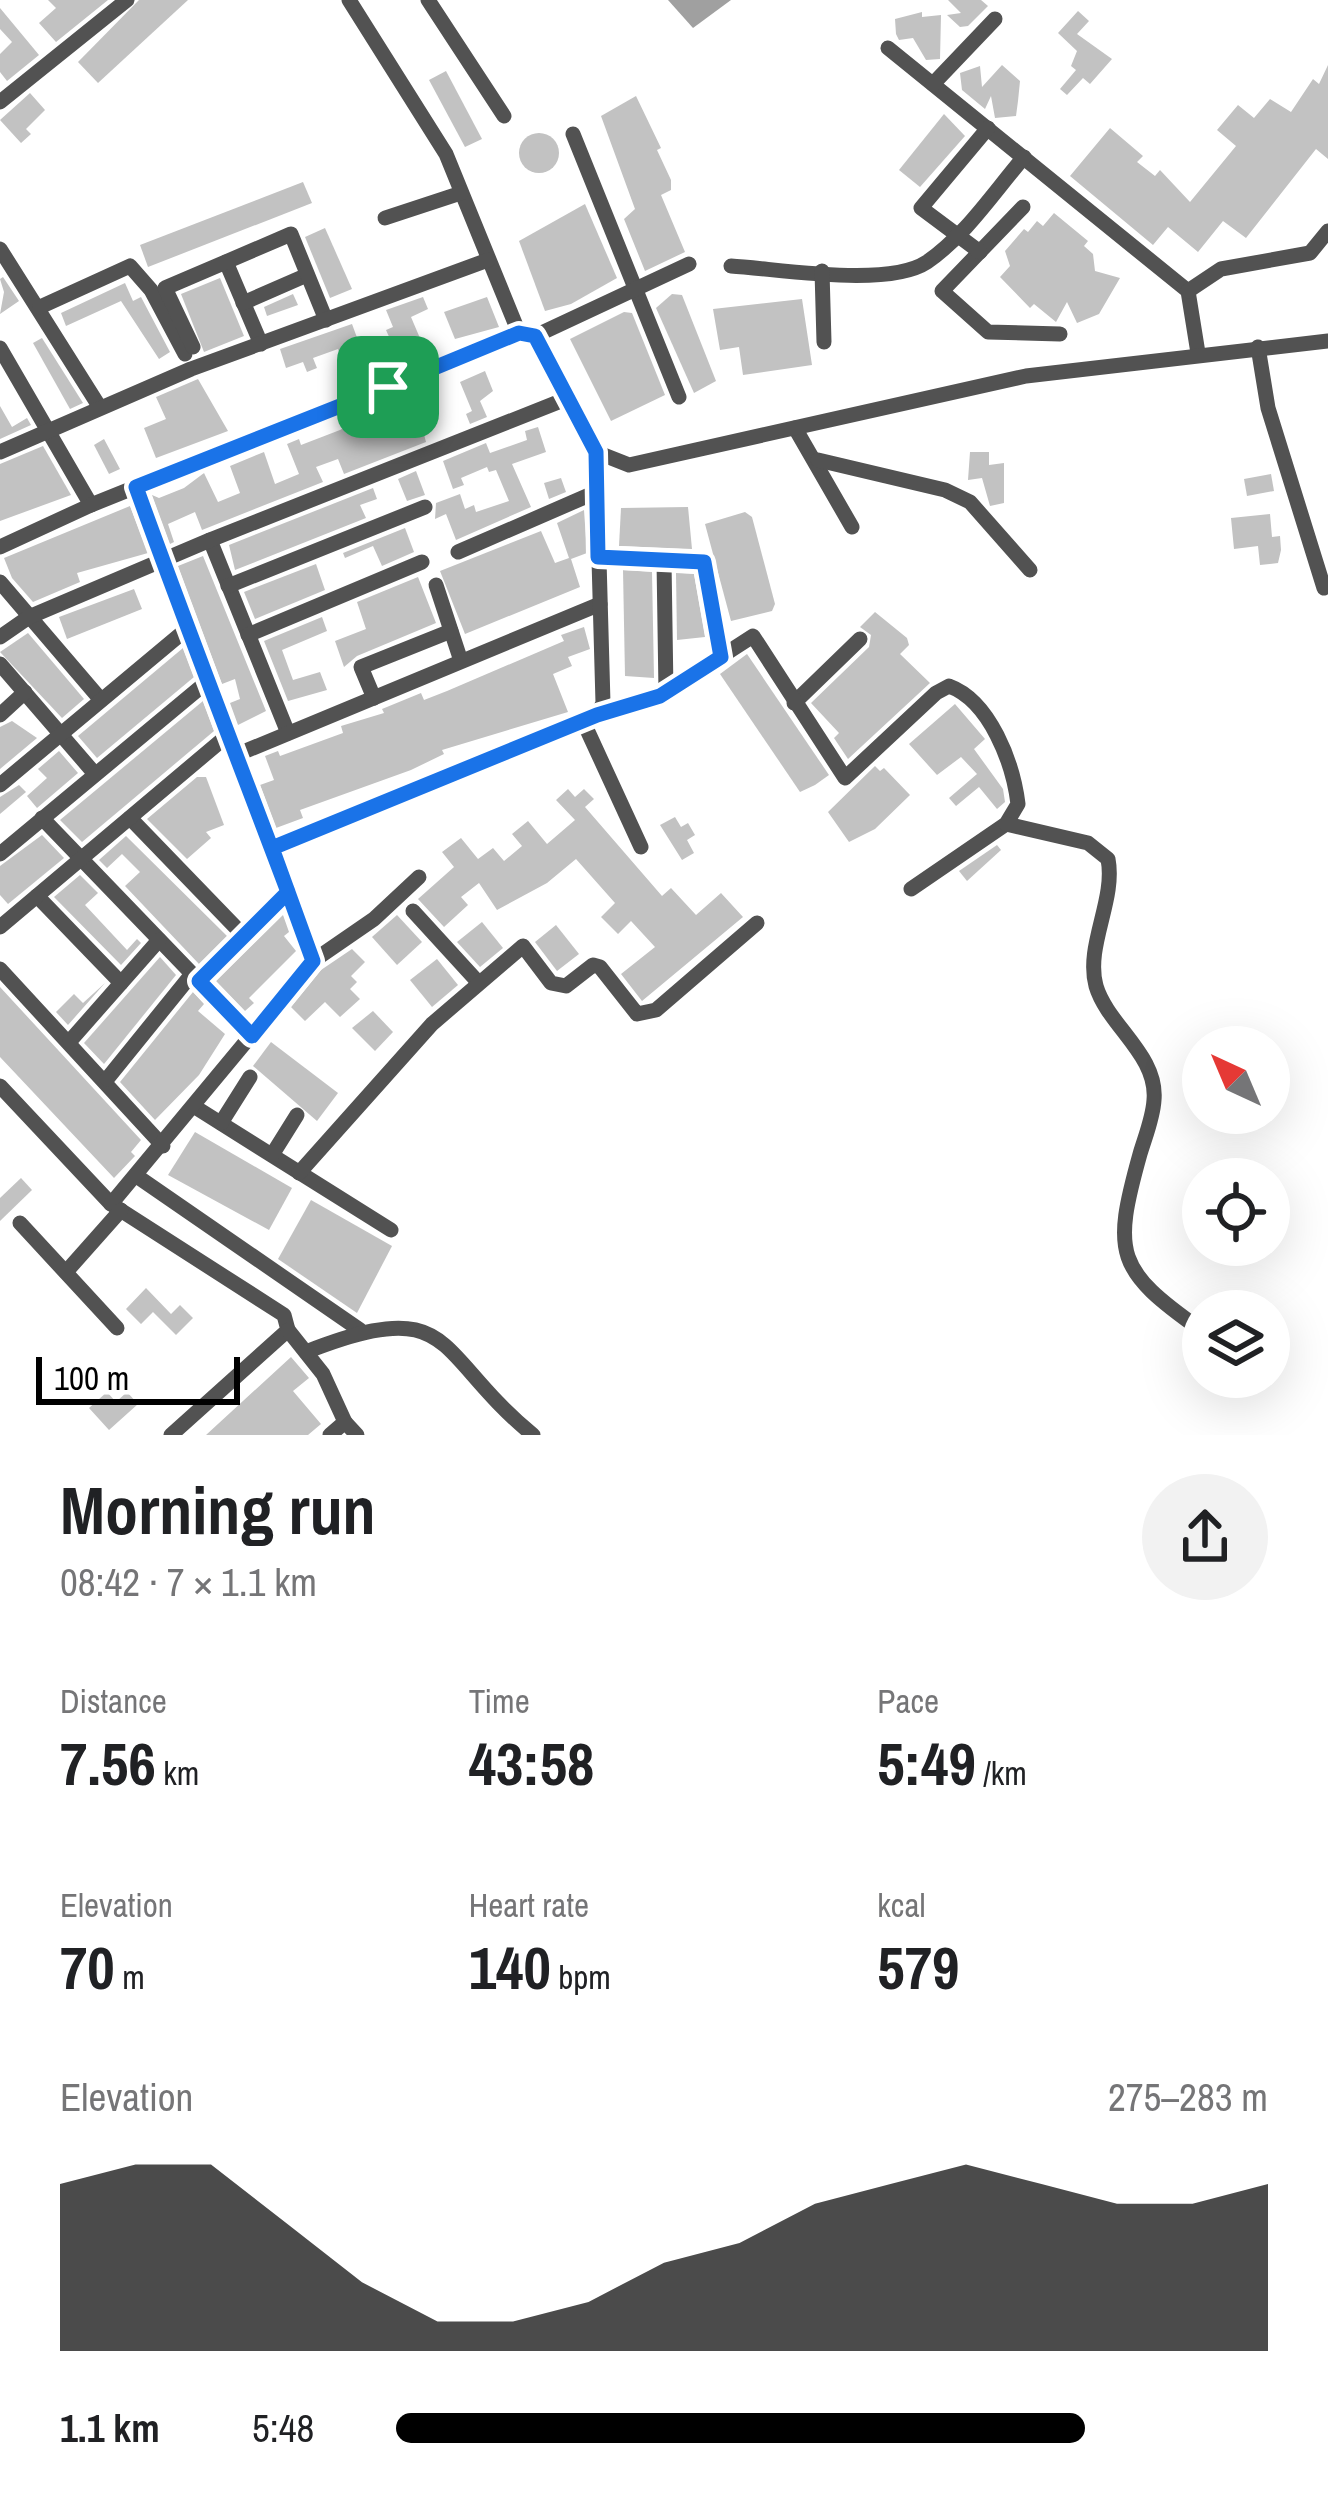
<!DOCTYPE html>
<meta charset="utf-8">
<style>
body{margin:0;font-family:"Archivo Narrow",sans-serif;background:#f2f2f2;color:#202124;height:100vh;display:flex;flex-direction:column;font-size:45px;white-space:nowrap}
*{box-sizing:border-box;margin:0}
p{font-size:39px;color:#757577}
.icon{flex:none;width:66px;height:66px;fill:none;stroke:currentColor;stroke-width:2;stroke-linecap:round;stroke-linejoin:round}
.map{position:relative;height:1435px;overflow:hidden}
.sheet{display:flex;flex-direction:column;background:#fff;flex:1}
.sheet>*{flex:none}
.needle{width:78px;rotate:316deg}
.fabs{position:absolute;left:1182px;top:1026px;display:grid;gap:24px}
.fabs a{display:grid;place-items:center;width:108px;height:108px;border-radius:50%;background:#fff;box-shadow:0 12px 48px #0002;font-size:60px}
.scale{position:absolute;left:36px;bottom:30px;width:204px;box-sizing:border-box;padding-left:12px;border:6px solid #000;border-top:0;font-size:33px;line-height:42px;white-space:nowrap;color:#000;-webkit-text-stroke:9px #fff;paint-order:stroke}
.pin{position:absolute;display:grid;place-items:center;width:102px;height:102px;color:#fff;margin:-51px;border-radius:24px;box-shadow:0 6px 18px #0006}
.round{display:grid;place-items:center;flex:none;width:126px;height:126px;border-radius:63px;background:#f2f2f2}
.headline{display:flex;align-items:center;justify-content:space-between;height:204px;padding:0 60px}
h1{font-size:66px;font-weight:800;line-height:90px}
.stats{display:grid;grid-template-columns:repeat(3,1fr);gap:18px;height:204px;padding:12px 60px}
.stats div{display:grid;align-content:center}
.stats b{font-size:60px;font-weight:800}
.stats small{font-size:33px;font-weight:400}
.stats p{font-size:33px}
.chart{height:336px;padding:24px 60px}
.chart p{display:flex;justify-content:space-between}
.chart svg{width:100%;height:216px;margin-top:12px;fill:#000;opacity:.7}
ul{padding:0 60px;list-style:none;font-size:39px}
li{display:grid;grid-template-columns:192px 144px 1fr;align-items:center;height:90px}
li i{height:30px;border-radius:15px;background:#000}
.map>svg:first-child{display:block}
</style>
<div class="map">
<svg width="1328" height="1435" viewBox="0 0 1328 1435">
<rect width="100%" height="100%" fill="#fff"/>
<path fill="#a0a0a0" d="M668,0H731L693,28Z"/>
<g fill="#c2c2c2">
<path d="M48,0H108L56,42L39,23L56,8Z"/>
<path d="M139,0H188L98,83L78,62Z"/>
<path d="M948,0H981L988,6L968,26L960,27L947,15L961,13Z"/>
<path d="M0,8L39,55L7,81L0,72V54L12,42L0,29Z"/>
<path d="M1078,11L1089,21L1077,34L1112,59L1090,84L1083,78L1067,95L1060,89L1076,70L1071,66L1077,51L1058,33Z"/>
<path d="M922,12V17L941,15L940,59L926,60L913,38L899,40L896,34L895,19Z"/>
<path d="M1002,65L1020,81L1018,101L1016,116L995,118L991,96L985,109L962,90L960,73L980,66L982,87Z"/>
<path d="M1328,65V159L1316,149L1246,238L1223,221L1198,252L1168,227L1153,245L1070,176L1110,128L1143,156L1137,162L1155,176L1160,170L1190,202L1236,146L1217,130L1238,105L1254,118L1270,99L1291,112L1313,79L1319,84Z"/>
<path d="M446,71L482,139L465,147L429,80Z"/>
<path d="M30,93L45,110L26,129L31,134L21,143L0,120Z"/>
<path d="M636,96L661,148L657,150L671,180V190L661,195L685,252L645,271L624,219L635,209L601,116Z"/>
<path d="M944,114L965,136L920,187L899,170Z"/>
<circle cx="539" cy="153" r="20"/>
<path d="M303,182L312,203L148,267L140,245Z"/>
<path d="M585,204L617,278L571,304L545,311L519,241Z"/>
<path d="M1054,213L1088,241L1084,246L1093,254L1095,271L1120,278L1099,314L1077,323L1067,302L1056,322L1034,304L1030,308L1000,277L1010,266L1005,251L1024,229L1028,232L1037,221L1043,226Z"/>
<path d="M325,228L352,289L330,298L305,237Z"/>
<path d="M3,277L19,301L0,314L4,292L0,279Z"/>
<path d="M220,278L244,336L204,352L181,294Z"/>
<path d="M125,283L133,301L141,297L170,352L159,359L121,301L66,326L61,313Z"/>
<path d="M293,294L298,305L267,316L264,307Z"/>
<path d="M672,294L682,295L716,381L694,393L656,308Z"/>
<path d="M423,297L428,309L411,317L425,350L400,361L386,330L393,327L386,310Z"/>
<path d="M487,297L499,327L455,339L444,312Z"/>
<path d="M802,299L812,365L743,375L739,347L720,350L713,309Z"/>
<path d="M624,312L632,313L665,395L611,421L570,339Z"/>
<path d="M352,324L359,343L349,346L360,377L350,381L338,349L313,358L317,368L307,372L303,362L286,368L280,349Z"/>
<path d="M42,338L83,403L70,409L33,343Z"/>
<path d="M485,371L493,391L480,401L487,417L470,424L466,414L472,411L460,382Z"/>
<path d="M198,379L228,431L156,458L144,428L166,419L156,397Z"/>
<path d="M415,400L426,442L344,474L338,459L316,467L323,482L202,530L195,512L168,524L174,542L170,544L152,495L159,498L184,488L204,473L218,502L240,493L230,466L264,452L275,484L299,474L287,444L299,439L301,445L340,430L394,401L396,406Z"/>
<path d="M0,406L12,427L27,418L31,425L0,439Z"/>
<path d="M538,427L546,452L512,464L531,507L456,540L446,514L435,519L436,503L460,494L465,509L474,505L476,512L509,501L496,470L489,472L487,467L461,478L464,485L453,489L443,461L486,443L490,453L527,440L525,431Z"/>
<path d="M104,439L120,469L109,474L94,445Z"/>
<path d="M43,446L71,495L0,521V464Z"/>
<path d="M970,452H989V465L1004,463V503L990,506L982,478L968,480Z"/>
<path d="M416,471L425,495L407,501L398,479Z"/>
<path d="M1271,474L1274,491L1247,496L1244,479Z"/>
<path d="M561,478L566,492L549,499L544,483Z"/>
<path d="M373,488L377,499L360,505L366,518L235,570L229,545Z"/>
<path d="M130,506L148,553L77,573L80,582L33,602L12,578L4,558Z"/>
<path d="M688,507L692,549L619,546L621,508Z"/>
<path d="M584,510L587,553L571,559L580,587L465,634L440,571L541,531L555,563L569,558L557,523Z"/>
<path d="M745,512L752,517L775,604L772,611L731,621L705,524Z"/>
<path d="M1270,514L1272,537L1280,536L1281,550L1278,563L1260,565L1258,546L1234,549L1231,518Z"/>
<path d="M405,528L414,552L382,566L373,546L345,558L343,553Z"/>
<path d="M203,556L266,711L238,725L230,703L240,699L235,679L222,684L178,566Z"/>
<path d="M316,564L325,590L255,619L244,592Z"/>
<path d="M623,570L652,572L654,678L625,676Z"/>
<path d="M676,573L694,574L705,637L677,640Z"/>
<path d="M418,577L436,623L357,656L344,667L335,641L366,629L357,602Z"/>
<path d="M134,589L142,609L67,639L59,617Z"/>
<path d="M875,612L907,638L909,645L900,654L930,683L848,759L834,738L839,733L811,703L869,647L871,635L860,627Z"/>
<path d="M322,617L327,631L282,650L293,680L320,672L327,690L288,701L264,641Z"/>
<path d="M584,627L590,649L568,657L572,666L553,674L568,712L442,750L444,754L411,770L300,810L303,818L276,828L260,785L274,780L265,756L278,751L280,756L343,733L341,726L384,713L382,709L421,693L424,700L447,691L564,641L561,635Z"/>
<path d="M28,633L84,699L62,718L0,652Z"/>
<path d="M183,648L194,677L97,758L78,736Z"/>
<path d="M747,654L829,775L815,785L800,792L720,674Z"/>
<path d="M203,701L214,731L82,842L60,820Z"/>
<path d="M955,704L985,739L974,749L1003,789L1005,802L997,809L979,787L956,806L949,798L977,774L961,757L937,775L909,744Z"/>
<path d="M12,721L37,738L0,769V727Z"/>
<path d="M59,751L78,773L37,808L27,796L47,778L38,769Z"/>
<path d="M875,766L880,771L884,768L910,795L875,829L849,842L828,812Z"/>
<path d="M197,777H206L224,825L206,832L211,838L187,859L147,819Z"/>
<path d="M19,785L26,792L0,814V797Z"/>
<path d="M568,789L575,797L584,789L594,799L585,807L662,896L671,888L696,915L721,893L743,917L642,1001L621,974L655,947L631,921L618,934L601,917L615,903L576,859L547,883L497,910L479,883L461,897L468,905L444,927L418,899L454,867L442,852L461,838L478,859L493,848L504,861L522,846L512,834L528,821L547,844L575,820L556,800Z"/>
<path d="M675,817L681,827L688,823L695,835L687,840L694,853L682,860L660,825Z"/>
<path d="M42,835L64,858L8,904L0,895V866Z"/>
<path d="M126,836L227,936L199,964L125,886L140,872L122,854L107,868L99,860Z"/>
<path d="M997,845L1001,850L967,881L959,871Z"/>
<path d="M80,875L98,893L85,905L127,950L137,939L141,943L121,965L54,897Z"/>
<path d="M283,915L289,932L284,936L296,951L249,998L254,1003L245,1011L216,981Z"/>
<path d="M397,915L422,942L397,965L372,937Z"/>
<path d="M482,922L503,948L480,967L457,942Z"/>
<path d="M556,925L579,954L557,971L535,942Z"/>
<path d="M352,949L365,962L351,976L357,982L350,989L360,999L340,1017L325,1002L305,1021L291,1007L321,970Z"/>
<path d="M160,957L176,975L104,1064L84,1043Z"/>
<path d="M437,959L458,985L432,1007L410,980Z"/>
<path d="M105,983L68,1025L56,1012L74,994L83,1003Z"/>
<path d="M0,987L141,1140L131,1152L135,1156L114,1178L0,1057Z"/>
<path d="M193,992L204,1004L198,1011L225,1034L199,1075L155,1120L120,1082Z"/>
<path d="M373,1011L393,1032L375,1051L352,1028Z"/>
<path d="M271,1042L338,1093L317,1121L253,1066Z"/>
<path d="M195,1132L292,1188L269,1230L168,1175Z"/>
<path d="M21,1178L32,1190L0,1221V1198Z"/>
<path d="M311,1200L392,1246L357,1313L278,1259Z"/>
<path d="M146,1288L171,1314L180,1305L193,1318L176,1335L153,1312L141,1324L126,1309Z"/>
<path d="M291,1357L309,1378L293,1391L321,1424L308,1435H206Z"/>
<path d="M107,1392L116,1402L127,1392L138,1404L109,1430L89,1408Z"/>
</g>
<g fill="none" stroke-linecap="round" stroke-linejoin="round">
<g stroke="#525252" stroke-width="15">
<path d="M349,0L446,154L519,333"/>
<path d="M428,0L504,116"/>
<path d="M888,48L1188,291L1198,353"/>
<path d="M933,84L995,19"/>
<path d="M0,102L127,0"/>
<path d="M573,134L679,397"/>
<path d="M1023,207L942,291L988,332L1060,334"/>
<path d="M385,218L461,193"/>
<path d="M0,249L99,406"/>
<path d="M980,252L921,208L988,128"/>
<path d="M226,262L261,344"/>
<path d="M731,266C780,269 888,288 927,262C965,236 994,192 1024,157"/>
<path d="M822,271L824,342"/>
<path d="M1188,291L1221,269L1310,253L1328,231"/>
<path d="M243,303L307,275"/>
<path d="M40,307L130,266L151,290L185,354"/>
<path d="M535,336L689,264"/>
<path d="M193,347L165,288L291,234L326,320"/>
<path d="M1258,347L1268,408L1324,588"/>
<path d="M0,348L91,505"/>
<path d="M795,428L852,527"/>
<path d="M0,452L191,369L488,260"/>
<path d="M818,460L945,490L970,502L1030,570"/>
<path d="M210,540L288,733"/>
<path d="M0,547L91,505L519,333L535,336L596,452L629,465L1026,376L1328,341"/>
<path d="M458,552L594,493"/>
<path d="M598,557L704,562L721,657"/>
<path d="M664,561L666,692"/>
<path d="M0,582L101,700"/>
<path d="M436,585L461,661"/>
<path d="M228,586L425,507"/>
<path d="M248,635L422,562"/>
<path d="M0,637L29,617L210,540L566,399"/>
<path d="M0,664L95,774"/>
<path d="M374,698L361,667L451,631"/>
<path d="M794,703L860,639"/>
<path d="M0,715L25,692"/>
<path d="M597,715L660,696L753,636L845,778L936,693L949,686C990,701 1013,763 1018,804L1006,824L911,889"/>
<path d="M583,721L641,847"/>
<path d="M236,755L600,604"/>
<path d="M0,785L188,628"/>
<path d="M42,818L252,1036"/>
<path d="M130,818L244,936"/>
<path d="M1006,824L1088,843L1108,859C1116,900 1085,946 1096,986C1108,1026 1158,1055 1154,1100C1153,1118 1145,1137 1140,1154C1112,1254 1116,1270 1201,1330"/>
<path d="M272,848L597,715L603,703L596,452"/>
<path d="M0,854L208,681"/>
<path d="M37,896L121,983"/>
<path d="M413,911L477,981"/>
<path d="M0,927L228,735"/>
<path d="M313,961L374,919L419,877"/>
<path d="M0,969L163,1146"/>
<path d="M199,981L288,893"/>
<path d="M70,1041L159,940"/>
<path d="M107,1079L192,974"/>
<path d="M0,1086L111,1204L284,1315L288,1330L171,1435"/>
<path d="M195,1107L391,1230"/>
<path d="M221,1123L250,1077"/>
<path d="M272,1155L297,1115"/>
<path d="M299,1173L432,1024L523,946L551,983L566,986L593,965L600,967L637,1014L656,1010L757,923"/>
<path d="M138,1177L360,1330"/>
<path d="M111,1204L313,961L136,487"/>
<path d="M20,1223L117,1328"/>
<path d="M66,1272L121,1210"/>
<path d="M288,1330L323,1374L345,1422L330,1435"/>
<path d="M306,1352C457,1293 432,1352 533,1435"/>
<path d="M345,1422L357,1435"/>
</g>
</g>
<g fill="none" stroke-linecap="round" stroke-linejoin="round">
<g stroke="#fff" stroke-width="24">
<path id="route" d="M388,387L136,487C185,623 237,757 288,892L199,981L252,1036L313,961L272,848L597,715L660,696L721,657L704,562L598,557L596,452L535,336L519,333L388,387"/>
</g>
<use href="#route" stroke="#1a73e8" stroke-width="15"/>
</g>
</svg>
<div class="fabs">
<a><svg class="needle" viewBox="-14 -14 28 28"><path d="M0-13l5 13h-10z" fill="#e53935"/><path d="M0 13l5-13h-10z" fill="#757577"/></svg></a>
<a><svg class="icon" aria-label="locate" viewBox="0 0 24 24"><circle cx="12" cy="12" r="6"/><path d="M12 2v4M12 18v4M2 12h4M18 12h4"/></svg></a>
<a><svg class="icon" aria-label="layers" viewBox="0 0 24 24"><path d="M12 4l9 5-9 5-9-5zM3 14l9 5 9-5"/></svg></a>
</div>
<div class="scale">100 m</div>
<div class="pin" style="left:388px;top:387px;background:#1e9e55"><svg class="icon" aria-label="arrive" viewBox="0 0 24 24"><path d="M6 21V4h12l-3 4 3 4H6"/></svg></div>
</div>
<section class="sheet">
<div class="headline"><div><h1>Morning run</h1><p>08:42 · 7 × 1.1 km</p></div><a class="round"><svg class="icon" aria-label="share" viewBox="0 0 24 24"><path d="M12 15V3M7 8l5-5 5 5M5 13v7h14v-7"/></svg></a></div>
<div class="stats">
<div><p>Distance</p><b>7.56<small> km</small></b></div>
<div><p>Time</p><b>43:58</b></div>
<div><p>Pace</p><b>5:49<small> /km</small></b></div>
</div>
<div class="stats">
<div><p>Elevation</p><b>70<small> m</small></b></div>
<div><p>Heart rate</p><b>140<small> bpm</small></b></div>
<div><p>kcal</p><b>579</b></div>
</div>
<div class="chart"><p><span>Elevation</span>275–283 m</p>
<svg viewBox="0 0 160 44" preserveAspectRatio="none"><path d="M0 44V10L10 6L20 6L30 18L40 30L50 38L60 38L70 34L80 26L90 22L100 14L110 10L120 6L130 10L140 14L150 14L160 10V44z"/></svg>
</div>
<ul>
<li><b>1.1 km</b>5:48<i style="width:79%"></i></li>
</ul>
</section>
